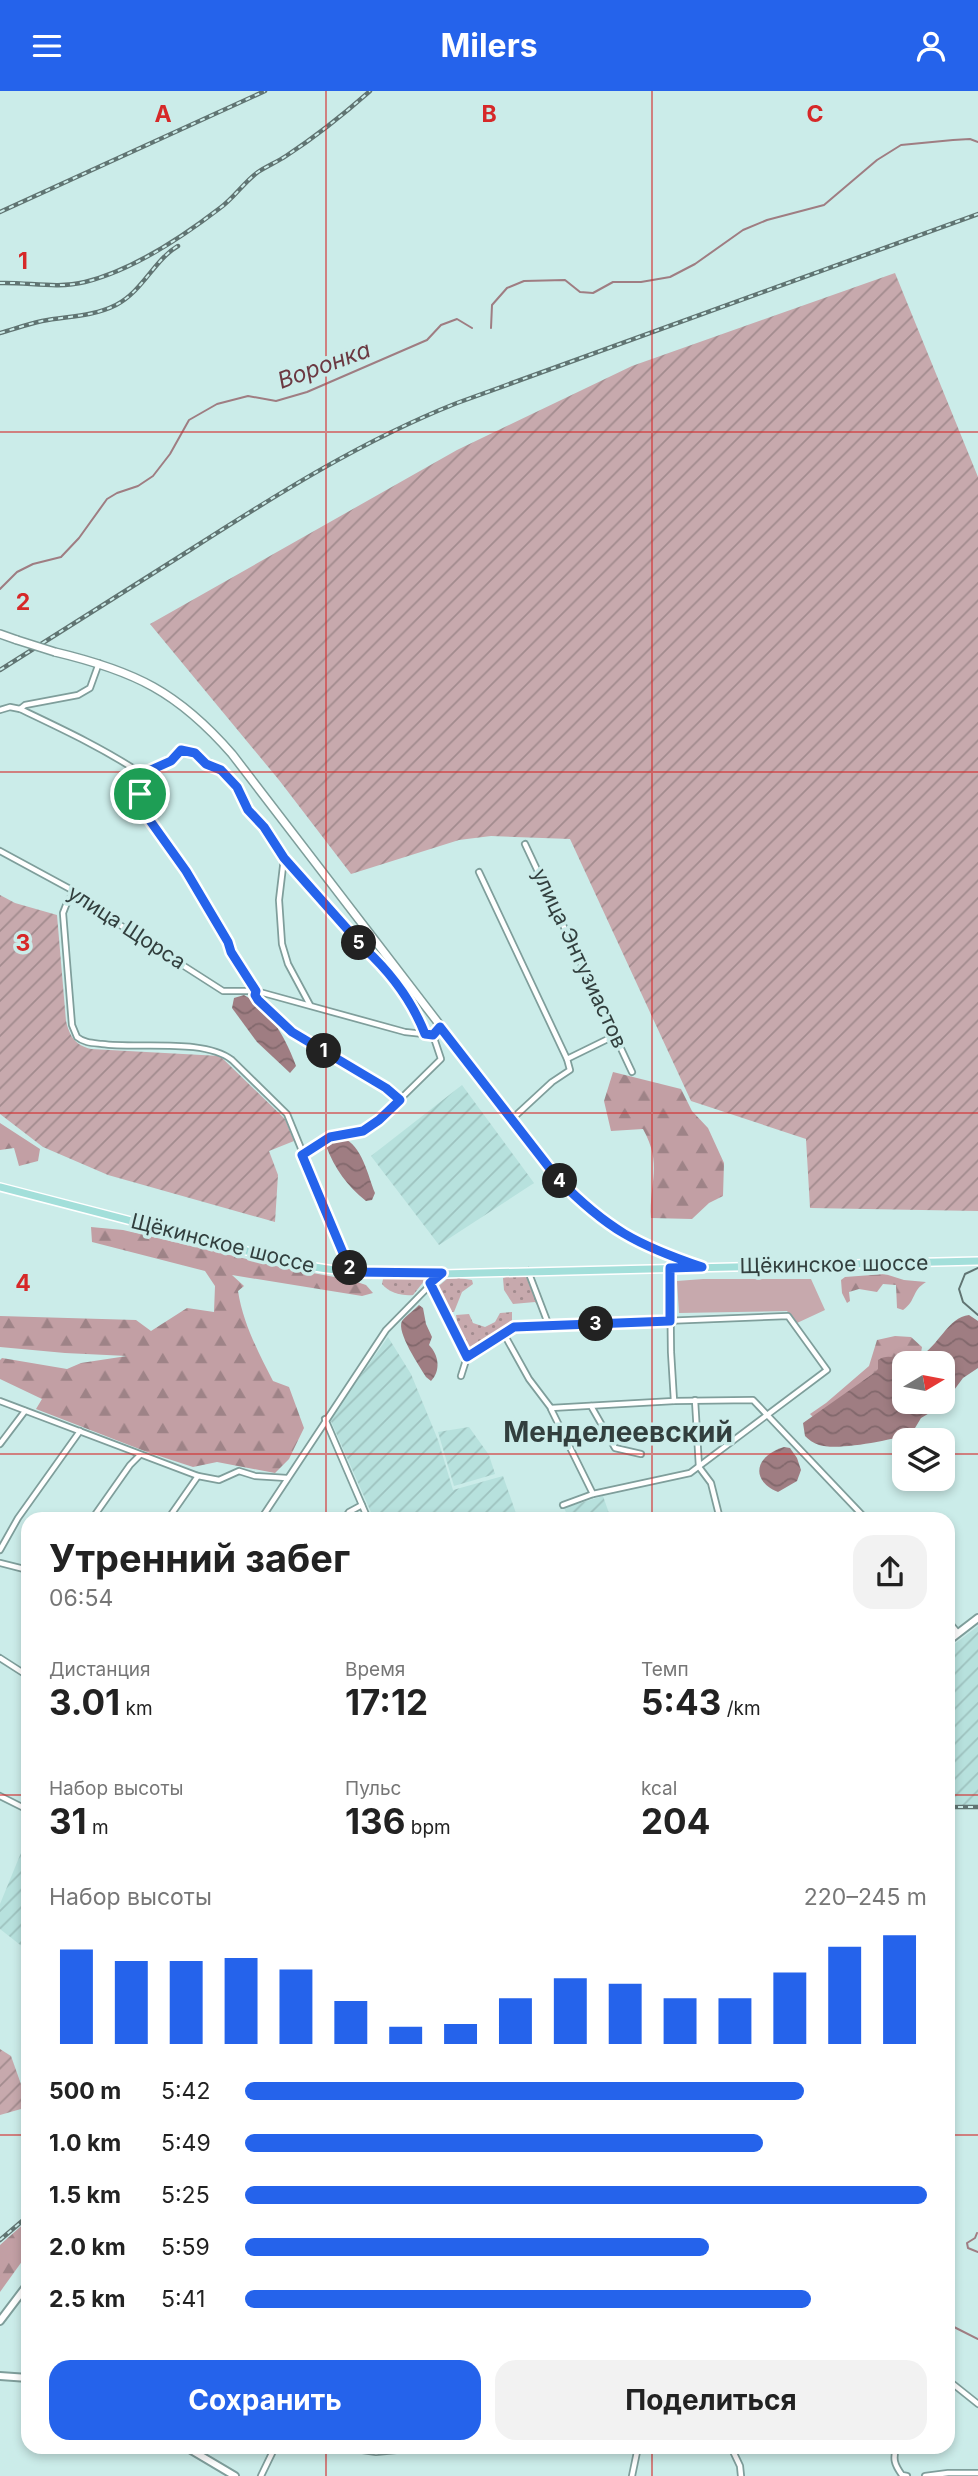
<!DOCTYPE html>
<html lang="ru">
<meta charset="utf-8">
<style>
body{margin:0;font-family:Inter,sans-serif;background:#f2f2f2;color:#222;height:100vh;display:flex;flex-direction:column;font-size:26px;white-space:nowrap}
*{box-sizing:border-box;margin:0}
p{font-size:23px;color:#767676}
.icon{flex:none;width:38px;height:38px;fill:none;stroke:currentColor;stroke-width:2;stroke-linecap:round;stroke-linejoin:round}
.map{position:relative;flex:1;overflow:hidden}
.side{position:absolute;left:21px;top:1421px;width:934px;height:942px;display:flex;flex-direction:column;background:#fff;border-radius:21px;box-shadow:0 4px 10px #0003}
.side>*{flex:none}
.needle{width:46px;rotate:80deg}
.controls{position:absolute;left:892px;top:1260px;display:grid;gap:14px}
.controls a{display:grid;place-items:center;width:63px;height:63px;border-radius:14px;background:#fff;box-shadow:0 4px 10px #0003;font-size:35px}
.pin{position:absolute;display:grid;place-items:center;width:60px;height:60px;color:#fff;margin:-30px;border:4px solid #fff;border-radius:50%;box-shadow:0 2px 7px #0007}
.km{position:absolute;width:35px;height:35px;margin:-18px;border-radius:50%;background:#222;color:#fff;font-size:19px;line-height:35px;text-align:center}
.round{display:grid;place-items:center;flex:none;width:74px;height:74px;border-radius:21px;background:#f2f2f2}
.head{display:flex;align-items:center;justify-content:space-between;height:119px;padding:0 28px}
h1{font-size:38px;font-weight:700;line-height:52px}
.metrics{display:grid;grid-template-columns:repeat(3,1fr);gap:10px;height:119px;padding:7px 28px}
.metrics div{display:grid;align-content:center}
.metrics b{font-size:35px;font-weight:700}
.metrics small{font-size:19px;font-weight:400}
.metrics p{font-size:19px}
.chart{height:196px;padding:14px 28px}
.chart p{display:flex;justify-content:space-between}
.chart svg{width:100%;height:126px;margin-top:7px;stroke:#2563eb;stroke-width:6}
.primary-button{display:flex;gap:14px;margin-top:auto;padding:14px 28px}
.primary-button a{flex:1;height:80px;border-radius:21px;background:#2563eb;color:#fff;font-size:28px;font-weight:700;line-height:80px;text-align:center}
.primary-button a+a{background:#f2f2f2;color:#222}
ul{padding:0 28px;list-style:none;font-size:23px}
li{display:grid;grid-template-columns:112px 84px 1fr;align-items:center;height:52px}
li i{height:18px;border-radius:9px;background:#2563eb}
header{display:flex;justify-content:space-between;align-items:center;height:91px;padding:0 28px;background:#2563eb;color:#fff;font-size:32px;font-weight:700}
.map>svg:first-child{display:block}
</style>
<header><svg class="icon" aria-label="menu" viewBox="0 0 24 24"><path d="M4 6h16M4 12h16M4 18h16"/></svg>Milers<svg class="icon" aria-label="person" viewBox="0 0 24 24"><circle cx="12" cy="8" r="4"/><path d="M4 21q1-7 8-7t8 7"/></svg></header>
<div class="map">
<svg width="978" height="2385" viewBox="0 0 978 2385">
<defs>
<pattern id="industrial-furrows" width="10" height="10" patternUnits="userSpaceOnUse" patternTransform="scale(1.75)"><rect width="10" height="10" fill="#b7e1dd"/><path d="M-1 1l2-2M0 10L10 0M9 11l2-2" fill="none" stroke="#9ec2bf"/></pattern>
<pattern id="grass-dots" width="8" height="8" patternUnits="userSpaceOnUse" patternTransform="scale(1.75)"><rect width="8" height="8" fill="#c7a9ad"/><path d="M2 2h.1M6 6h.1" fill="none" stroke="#a28b8e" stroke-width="1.8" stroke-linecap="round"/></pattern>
<pattern id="forest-firs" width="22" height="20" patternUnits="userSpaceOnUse" patternTransform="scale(1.75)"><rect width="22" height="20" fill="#c29fa4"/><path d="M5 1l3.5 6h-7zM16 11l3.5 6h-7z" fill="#9e8387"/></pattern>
<pattern id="garden-furrows" width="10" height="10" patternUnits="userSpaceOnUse" patternTransform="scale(1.75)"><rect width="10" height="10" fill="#c7a9ad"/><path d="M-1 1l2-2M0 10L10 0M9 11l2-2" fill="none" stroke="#a28b8e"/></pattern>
<pattern id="water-waves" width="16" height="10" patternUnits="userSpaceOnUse" patternTransform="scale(1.75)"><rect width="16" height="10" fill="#9f7d82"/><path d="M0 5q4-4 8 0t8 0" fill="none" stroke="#82686c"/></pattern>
</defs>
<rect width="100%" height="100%" fill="#cbece9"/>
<g fill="url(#industrial-furrows)">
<path d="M462,994L534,1092L439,1154L371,1065Z"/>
<path d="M388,1246L411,1283L438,1349L453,1399L503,1385L518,1428H374L330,1328Z"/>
<path d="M469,1336L489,1364L495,1383L454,1395L438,1341Z"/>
<path d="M603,1405L611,1428H569L564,1417Z"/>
<path d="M978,1535V1716L949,1712L948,1558Z"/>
<path d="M25,1752L28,1754V1860L0,1838V1813Z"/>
</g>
<g fill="url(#grass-dots)">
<path d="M515,1183C532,1183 536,1200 538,1215L535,1211L513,1213L504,1199L503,1187Z"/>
<path d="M390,1185H422L425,1189L413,1204C402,1205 389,1202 382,1193L383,1188Z"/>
<path d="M459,1187L472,1189L473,1193L462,1201L454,1221H447L435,1198L447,1188Z"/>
<path d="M512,1221V1235L468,1264L460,1248L456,1224L469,1223L473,1232L485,1236L495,1231L500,1222Z"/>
</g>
<g fill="url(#forest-firs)">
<path d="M613,981L681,998L692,1020L708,1037L724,1072L723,1105L709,1112L692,1128L651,1127C649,1091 663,1074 643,1038L611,1040L604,1010Z"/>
<path d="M0,1032L40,1058L38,1070L19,1075L14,1057L0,1059Z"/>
<path d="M91,1136L123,1139L280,1176L351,1189L366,1194L373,1202L362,1205L232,1184L244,1195L238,1200C243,1232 258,1261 273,1290L289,1296L304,1337L289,1368L275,1382L217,1371L193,1376L147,1361L36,1318L42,1308L0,1288V1269L2,1267L67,1278L81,1272L127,1265L65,1262L0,1256V1225L136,1229L151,1240L187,1217L214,1221L215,1195L205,1180L92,1151Z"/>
<path d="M885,1183L904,1189L926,1191C911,1200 917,1209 903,1219L897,1217L896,1194L883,1193L877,1201L859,1198L849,1201L850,1210L847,1212L842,1202L841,1189L845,1186Z"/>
<path d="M895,1245L911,1246L922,1256L921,1262L908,1267L897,1266L890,1269L886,1277L814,1327L810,1323L826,1312L869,1275L877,1249Z"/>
<path d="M28,2129V2162L0,2201V2154Z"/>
</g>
<path fill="#c7a9ad" d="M703,1188H811L825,1219L797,1232L787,1220L679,1222L677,1190Z"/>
<g fill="url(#garden-furrows)">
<path d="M895,182L978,386V1120L810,1117L806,1048L691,1010L570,748L491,745L459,749L351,783L279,689L150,533L457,359L632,275Z"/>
<path d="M0,804L15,812L57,824L66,930C70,946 75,954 91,958L220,965L285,1028L294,1050L269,1060L278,1084L275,1131L108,1084L43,1056L0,1023Z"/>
<path d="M0,1958L11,1965L28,2013V2016L0,2024Z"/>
</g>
<g fill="url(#water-waves)" fill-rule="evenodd">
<path d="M244,904C270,918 286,948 296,975L290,982L257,951L232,917L234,907Z"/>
<path d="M343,1047C362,1054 368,1085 375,1102L372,1109L366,1110C347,1095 335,1078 326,1055L335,1048Z"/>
<path d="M419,1214L423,1217L426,1233L432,1246L429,1254C439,1264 441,1280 431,1290L426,1286C420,1276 396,1241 402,1230C406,1225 414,1219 419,1214Z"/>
<path d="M969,1224L978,1230V1277L963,1287L943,1314L921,1327L912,1342C893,1349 838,1360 819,1354C813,1352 809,1349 805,1345L803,1332L874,1282L878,1278V1269C891,1260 903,1274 920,1265C938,1256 948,1226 969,1224ZM905,1272H943V1311H905Z"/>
<path d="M784,1356L790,1357L797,1367L801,1379L797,1390L778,1401C748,1388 757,1364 784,1356Z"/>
</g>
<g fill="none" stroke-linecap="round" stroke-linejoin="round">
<g stroke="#9f7d82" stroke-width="2">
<path d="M491,237L492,214L507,197L524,190L565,189L580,201L593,202L613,191H641L670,186L695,173L743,139L767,129L824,114L877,69L901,54L953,49L970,48L978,51"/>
<path d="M0,498L17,481L33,473L61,466L79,447L107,408L117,402L138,395L153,385L170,363L189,329L217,313L248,305L276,310L307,301L427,249L441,234L457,228L472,237"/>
<path d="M977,2142L975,2147L967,2152L968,2157L978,2161"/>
<path d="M948,2230L952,2235L978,2248"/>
</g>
<g stroke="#7f9e9b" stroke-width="8">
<g id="minor">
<path d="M20,618C62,638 103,657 142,683L144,693L136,710L186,780L245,884L256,900L255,904L258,909L292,941L386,997L400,1009"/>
<path d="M0,619L10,616L20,618L25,614L78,604L90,597L99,572"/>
<path d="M142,683L171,670L181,659H190L207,673L221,679L237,696L248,719L264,736L284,767L365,858C391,882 412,910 424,943"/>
<path d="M525,753L632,981"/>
<path d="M0,760L72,799L81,809L223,900H256L405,941L433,944L441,936"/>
<path d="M284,767L279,809L282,853L288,873L310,914"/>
<path d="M479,781L567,968L570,979L552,991L512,1028"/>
<path d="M75,803L68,809L63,822L72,934L77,946C84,952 93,952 102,953C139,958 204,947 232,969L287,1023L351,1180"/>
<path d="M567,968L616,944"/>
<path d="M302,1064L330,1046L363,1040L379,1029L441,968L433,944"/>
<path d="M670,1178L671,1261L674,1310"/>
<path d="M528,1180L549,1235"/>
<path d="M430,1192L467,1266"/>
<path d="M504,1243L529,1288L551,1317L674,1310L753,1309L866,1428"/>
<path d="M461,1285L467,1266L514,1236L788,1225L827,1279L690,1382L593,1403L563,1414"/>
<path d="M695,1309L699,1376"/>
<path d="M0,1310L198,1385L219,1389L239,1380L255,1385L287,1387"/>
<path d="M591,1315L615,1357L641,1363"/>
<path d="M551,1318L593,1403"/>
<path d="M325,1328L368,1428"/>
<path d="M0,1353L25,1320"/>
<path d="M699,1376L711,1392L720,1428"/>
<path d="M92,1428L130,1374L140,1364"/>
<path d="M168,1428L198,1385"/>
<path d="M261,1428L386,1239L441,1183"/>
<path d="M344,1428L349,1421L362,1414"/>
<path d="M0,1459L18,1427L80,1340"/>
<path d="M0,1472L28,1479"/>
<path d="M948,1530L958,1542"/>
<path d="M0,1567L28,1585"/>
<path d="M0,1705L28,1719"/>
<path d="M948,2289L978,2313"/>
<path d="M342,2356L376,2361L427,2356"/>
<path d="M731,2356L740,2375L741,2385"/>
<path d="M896,2356C893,2368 894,2373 902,2384L907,2385"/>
<path d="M261,2385L275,2356"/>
<path d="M632,2385L638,2356"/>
<path d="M925,2385L948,2382H978"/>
</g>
</g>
<g stroke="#7f9e9b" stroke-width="10">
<g id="tertiary">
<path d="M948,1550L978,1527"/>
<path d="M0,2230L28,2193"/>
<path d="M0,2285L28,2287"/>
<path d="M186,2356L235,2385"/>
</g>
</g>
<g stroke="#7f9e9b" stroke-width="10">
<g id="secondary">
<path d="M0,543L17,549"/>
<path d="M55,561C135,580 178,601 232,663L558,1088C607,1138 636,1153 702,1176"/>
</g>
</g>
<g stroke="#fff" stroke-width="10">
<path id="primary" d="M0,1096L293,1172C342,1183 391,1183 442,1183L978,1170"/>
</g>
<use href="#minor" stroke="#fff" stroke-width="4.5"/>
<use href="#tertiary" stroke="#fff" stroke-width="6"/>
<use href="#secondary" stroke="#fff" stroke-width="7"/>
<use href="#primary" stroke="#a3dfda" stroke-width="7"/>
<path stroke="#607472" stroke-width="2" d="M978,1177L965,1183L959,1198L963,1211L978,1224"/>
<g stroke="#607472" stroke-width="4.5">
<g id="rail">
<path d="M0,121L265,0"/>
<path d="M0,192C29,191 56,198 85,191C133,179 181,147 220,117C234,107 244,91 258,81C267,75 277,71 286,65C315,46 344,23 370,0"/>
<path d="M0,242C14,238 28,233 42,230C67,225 92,226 116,214C143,200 154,169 178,155"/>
<path d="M0,579C63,539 127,499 190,459C276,404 361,350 457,312L978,123"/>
<path d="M948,1716H978"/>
<path d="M0,2149L28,2125"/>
</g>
</g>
<use href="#rail" stroke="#cbece9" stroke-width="2" stroke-dasharray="5" stroke-linecap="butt"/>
<g stroke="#7f9e9b" stroke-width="10" stroke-linecap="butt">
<path id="secondary-bridge" d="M17,549L55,561"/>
</g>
<use href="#secondary-bridge" stroke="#fff" stroke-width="7"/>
</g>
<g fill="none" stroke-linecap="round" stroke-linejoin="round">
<g stroke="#fff" stroke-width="14">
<path id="route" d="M181,659L195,662L206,673L221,679L237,696L248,719L264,736L284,767L365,858C391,882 412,910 425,943L433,944L440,936L558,1088C607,1138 637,1154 702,1176L670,1177V1230L514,1236L467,1266L430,1192L442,1182L351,1181L302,1064L330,1046L363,1040L379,1029L400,1009L386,997L292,941L258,909L255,904L256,900L231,861L228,851L186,780L136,710L144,693L142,683L171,670Z"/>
</g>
<use href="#route" stroke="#2563eb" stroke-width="9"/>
</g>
<path fill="none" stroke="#d62828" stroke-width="2" stroke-opacity="0.55" d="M326,0V1428M652,0V1428M0,341H978M0,681H978M0,1022H978M0,1363H905M943,1363H978M0,1704H28M948,1704H978M0,2044H28M948,2044H978M326,2356V2385M652,2356V2385"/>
<g text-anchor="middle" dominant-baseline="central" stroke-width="7" stroke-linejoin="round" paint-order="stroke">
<g font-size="21" fill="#323f3e" stroke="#cbece9">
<text transform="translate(127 836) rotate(33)">улица Щорса</text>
<text transform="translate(580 867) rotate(65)">улица Энтузиастов</text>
<text transform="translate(223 1152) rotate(14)">Щёкинское шоссе</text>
<text transform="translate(834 1173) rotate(-1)">Щёкинское шоссе</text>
</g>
<g font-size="23" font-style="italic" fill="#6b3942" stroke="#cbece9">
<text transform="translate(324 274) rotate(-20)">Воронка</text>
</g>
<g font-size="28" font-weight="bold" fill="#323f3e" stroke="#cbece9">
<text x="618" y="1341">Менделеевский</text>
</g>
</g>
<g font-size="23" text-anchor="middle" font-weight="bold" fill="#d62828" stroke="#cbece9" stroke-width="7" stroke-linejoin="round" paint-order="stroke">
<text x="163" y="31">A</text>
<text x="489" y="31">B</text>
<text x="815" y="31">C</text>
<text x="23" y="178">1</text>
<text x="23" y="519">2</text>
<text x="23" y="860">3</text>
<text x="23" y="1200">4</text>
</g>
</svg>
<div class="controls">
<a><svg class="needle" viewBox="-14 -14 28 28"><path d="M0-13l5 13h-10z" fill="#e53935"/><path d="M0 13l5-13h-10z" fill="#767676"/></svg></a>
<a><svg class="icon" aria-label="layers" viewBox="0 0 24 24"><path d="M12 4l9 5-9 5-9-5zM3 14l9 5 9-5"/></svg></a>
</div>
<div class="pin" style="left:140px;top:703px;background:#1e9e55"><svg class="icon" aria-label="arrive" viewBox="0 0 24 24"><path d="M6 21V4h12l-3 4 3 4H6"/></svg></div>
<b class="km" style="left:324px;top:960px">1</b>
<b class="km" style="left:350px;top:1177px">2</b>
<b class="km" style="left:596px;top:1233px">3</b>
<b class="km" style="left:560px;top:1090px">4</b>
<b class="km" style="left:359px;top:852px">5</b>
<section class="side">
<div class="head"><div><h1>Утренний забег</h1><p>06:54</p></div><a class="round"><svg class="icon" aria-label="share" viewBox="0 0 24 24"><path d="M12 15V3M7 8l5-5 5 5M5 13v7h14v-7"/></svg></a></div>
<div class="metrics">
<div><p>Дистанция</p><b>3.01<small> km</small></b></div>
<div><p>Время</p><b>17:12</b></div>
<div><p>Темп</p><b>5:43<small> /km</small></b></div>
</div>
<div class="metrics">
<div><p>Набор высоты</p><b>31<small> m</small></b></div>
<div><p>Пульс</p><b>136<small> bpm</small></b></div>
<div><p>kcal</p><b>204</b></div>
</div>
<div class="chart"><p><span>Набор высоты</span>220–245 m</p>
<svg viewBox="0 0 160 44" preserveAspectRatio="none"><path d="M5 44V11M15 44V15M25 44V15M35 44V14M45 44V18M55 44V29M65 44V38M75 44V37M85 44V28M95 44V21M105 44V23M115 44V28M125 44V28M135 44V19M145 44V10M155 44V6"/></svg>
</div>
<ul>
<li><b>500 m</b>5:42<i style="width:82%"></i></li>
<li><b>1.0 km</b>5:49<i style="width:76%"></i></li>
<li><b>1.5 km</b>5:25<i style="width:100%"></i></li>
<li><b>2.0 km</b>5:59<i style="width:68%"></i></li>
<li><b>2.5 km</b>5:41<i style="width:83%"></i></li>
</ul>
<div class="primary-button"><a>Сохранить</a><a>Поделиться</a></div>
</section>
</div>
